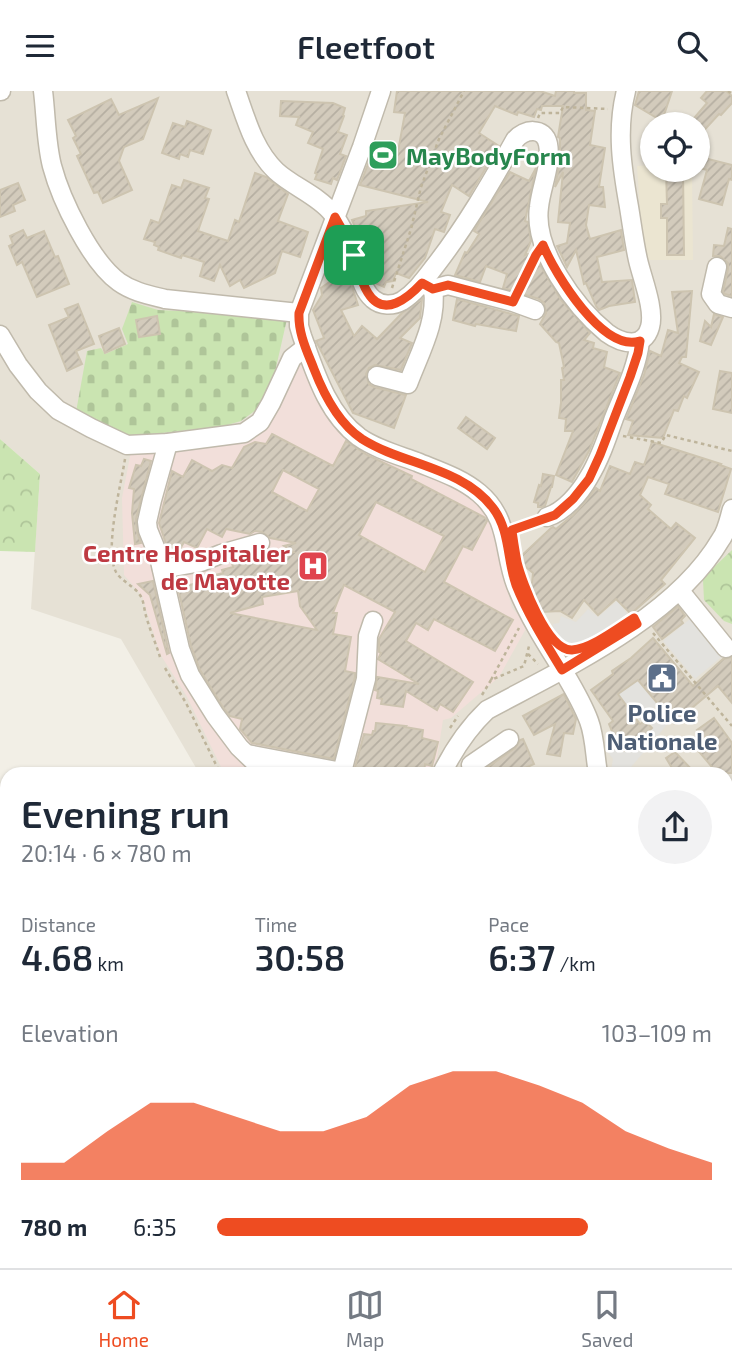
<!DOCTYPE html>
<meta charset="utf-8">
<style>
body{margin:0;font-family:"Exo 2",sans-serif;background:#f2f2f3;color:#1f2937;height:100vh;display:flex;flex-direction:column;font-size:26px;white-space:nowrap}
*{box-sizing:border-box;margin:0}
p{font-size:23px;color:#747a83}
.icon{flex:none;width:38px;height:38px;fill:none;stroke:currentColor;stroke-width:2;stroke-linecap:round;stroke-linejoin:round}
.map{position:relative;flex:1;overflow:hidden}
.sheet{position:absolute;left:0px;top:676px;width:733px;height:502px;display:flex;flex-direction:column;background:#fff;border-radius:21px 21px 0 0;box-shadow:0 2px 5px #0004}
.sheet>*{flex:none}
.controls{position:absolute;left:640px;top:21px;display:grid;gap:14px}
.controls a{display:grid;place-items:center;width:70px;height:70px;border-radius:50%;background:#fff;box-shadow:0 2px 5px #0004;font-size:35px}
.pin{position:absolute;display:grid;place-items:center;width:60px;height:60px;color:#fff;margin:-30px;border-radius:14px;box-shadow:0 4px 10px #0006}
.round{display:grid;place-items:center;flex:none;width:74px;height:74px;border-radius:37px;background:#f2f2f3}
.headline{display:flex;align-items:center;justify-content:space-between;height:119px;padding:0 21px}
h1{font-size:38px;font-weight:600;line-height:52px}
.figures{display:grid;grid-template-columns:repeat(3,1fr);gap:10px;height:119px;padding:7px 21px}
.figures div{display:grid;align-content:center}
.figures b{font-size:35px;font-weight:600}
.figures small{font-size:19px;font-weight:400}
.figures p{font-size:19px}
.chart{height:196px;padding:14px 21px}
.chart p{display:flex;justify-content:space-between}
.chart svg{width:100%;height:126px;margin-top:7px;fill:#ee4c21;opacity:.7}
ul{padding:0 21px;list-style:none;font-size:23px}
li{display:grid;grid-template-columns:112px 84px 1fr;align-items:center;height:52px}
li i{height:18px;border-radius:9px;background:#ee4c21}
header{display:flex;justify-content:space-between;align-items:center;height:91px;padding:0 21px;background:#fff;font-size:32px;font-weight:600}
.tab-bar{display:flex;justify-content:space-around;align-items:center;height:98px;border-top:2px solid #e0e1e3;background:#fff;font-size:19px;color:#747a83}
.tab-bar a{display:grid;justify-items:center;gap:4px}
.tab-bar .on{color:#ee4c21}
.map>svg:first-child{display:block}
</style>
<header><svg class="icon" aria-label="menu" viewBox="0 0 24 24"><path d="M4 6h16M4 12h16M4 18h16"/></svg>Fleetfoot<svg class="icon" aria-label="search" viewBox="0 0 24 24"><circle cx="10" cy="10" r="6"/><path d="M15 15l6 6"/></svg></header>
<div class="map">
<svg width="732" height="1177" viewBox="0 0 732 1177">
<defs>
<pattern id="forest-crowns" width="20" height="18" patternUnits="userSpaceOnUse" patternTransform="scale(1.75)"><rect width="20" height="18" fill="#cae4b1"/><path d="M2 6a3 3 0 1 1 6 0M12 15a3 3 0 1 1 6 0" fill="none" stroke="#afc599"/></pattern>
<pattern id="cemetery-stones" width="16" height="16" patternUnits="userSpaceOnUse" patternTransform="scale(1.75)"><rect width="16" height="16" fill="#cae4b1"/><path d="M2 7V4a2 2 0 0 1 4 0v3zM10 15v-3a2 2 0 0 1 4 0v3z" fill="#afc599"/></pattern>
<pattern id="building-hatch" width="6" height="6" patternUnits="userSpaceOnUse" patternTransform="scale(1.75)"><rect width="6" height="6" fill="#d3cbbc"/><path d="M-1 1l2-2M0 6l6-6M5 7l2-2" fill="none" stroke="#b6afa2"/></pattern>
</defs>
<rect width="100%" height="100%" fill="#f2efe6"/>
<g fill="#e6e1d5" fill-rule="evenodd">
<path d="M0,0H732V1177H395L393,1171H726V682H199L121,548L31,518L40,383L0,348ZM653,33H698V79H653Z"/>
<path d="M125,1171H361L377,1177H124Z"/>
</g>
<path fill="#ebe5d1" d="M653,74V79H692L693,169H642L633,121L640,120L637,75Z"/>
<path fill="#f2dfda" d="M298,272L305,275L328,322L399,373L448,392L482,415L493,429L502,478L512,517L528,534L499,586L451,627L443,629L437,667L430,682H224L186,604L160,563L142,505L124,484L122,407L132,355L242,348Z"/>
<g fill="url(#forest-crowns)">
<path d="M0,348L40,383L35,461L0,460Z"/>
<path d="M732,459V533L724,530L704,509L703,489L712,478Z"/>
</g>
<path fill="url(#cemetery-stones)" d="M132,211L158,219L222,222L287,228L275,281L260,316L241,330L224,335L127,346L76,321L87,260L101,257L105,263L128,253L122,238Z"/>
<g fill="#e3e2de">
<path d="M617,510L629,525L613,538L603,539L591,550L581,553L564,552L560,550L555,542L553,533L559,532L561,525L576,531L588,518L598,526Z"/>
<path d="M702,518L732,557L695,588L663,550Z"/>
<path d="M628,579L657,613L649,623L618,645L616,651L617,657L623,661L629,660L653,636L647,628L654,619L661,626L665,622L671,629L626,682H615L611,679L613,668L606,659L605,649L610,644L635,626L618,603Z"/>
</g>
<g fill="url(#building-hatch)" stroke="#cdc4b0" stroke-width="2" fill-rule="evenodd">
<path d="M397,0H540L555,5L556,0H574V2H586V19L595,20L590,54L605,57L599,96H603L605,116L589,114L586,134L590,148L621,139L624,159L597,166L602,191L632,189L635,211L609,215L599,219L596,215L586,192L584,193L576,159L567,176L557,155L567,152L570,132L558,131L563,81L555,96L560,70V47L558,46L563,15H542L541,19L537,18L534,26L518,21L517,24L495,15L479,42L499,55L469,105L452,94L441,121L450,124L444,141L435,138L425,167L409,187L396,182L393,190L386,191L384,196L375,192L359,146V140L357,141L352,129L366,125V120L428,111L360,94L373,60L397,66L405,22L394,21Z"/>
<path d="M639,0H672L662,30L635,14Z"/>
<path d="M707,0H726L732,5V12L721,24L719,23L698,46V33H689L707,12L701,7Z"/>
<path d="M158,7L143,48L124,56L119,70L132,99L103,112L98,101L94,102L77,65L81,63L73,47L76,45L68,29L111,8L119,24Z"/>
<path d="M281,10L333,12L345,17L343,24L344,25L338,41L347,44L340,63L346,65L337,89L333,87L331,93L315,88L317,83L315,82L323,58L308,52L313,41L296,34L299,26L280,25Z"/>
<path d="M187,30L211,39L203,63L190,59L188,66L180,63L179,68L162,62L173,32L185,36Z"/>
<path d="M704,67L732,74V89L729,88L722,114L699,108L707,79L700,77Z"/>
<path d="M536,77L525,130L528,131L531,150L525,164L528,163L539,172L561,209L590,242L584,249L594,252L593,257L607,261L604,276L620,282L589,360L572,391L556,384L573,340H565L566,328L559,327L561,312V289H564L562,277L564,276L559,252L556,251L540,233L546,222L544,212L539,208L503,197L507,183L486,175L480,191L455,184L465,161L467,162L479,143L474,140L510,81L529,90Z"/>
<path d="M666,79H683L684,164H667V127H661V113H667Z"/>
<path d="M255,82L266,86L288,103L278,130L308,141L300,166L282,160L275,182L244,197L240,189L230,195L220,174L214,190L200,185L204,171L182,164L181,167L158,159L159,156L154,154L155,151L144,148L151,129L159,132L172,94L181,97L184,89L209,97L205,107L209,108L198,140L228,150L235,129L239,131Z"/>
<path d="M18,92L25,109L13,114L15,120L0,126V99Z"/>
<path d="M728,137L732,138V205L725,203L723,201L728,178V172L720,165H713L714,154L724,155Z"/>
<path d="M23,139L27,147L44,140L55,166L58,165L69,193L37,206L22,171L17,174L9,155L13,153L10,145Z"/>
<path d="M347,180L358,214L341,219L354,245L362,235L377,248L402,222L422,208L420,227L400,247L412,252L401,279L375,274L369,277L366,283L369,293L374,296L406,304L394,337L353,322L316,250L324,247L313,219L322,204L321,197L335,187V184Z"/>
<path d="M692,200L686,266H682L679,272L699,281L687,307L684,305L678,320L674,319L663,347L628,344L633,330L626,328L644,284L650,260L661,265L668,239L678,242L672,201Z"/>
<path d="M457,208L519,225L516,240L476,233L475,235L453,229Z"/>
<path d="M78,213L94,253L76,260L82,273L67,280L49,234L69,226L65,218Z"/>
<path d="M714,223L723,226L711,254L700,250L705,230L711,236Z"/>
<path d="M157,225L160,243L139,246L136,229Z"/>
<path d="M119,237L125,253L105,262L99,245Z"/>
<path d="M720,280L732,282V322L713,318Z"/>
<path d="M466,326L495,347L487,358L458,337Z"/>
<path d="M272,343L333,375L346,350L367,364L412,385L411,388L484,426L486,428L487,430L472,459L463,455L444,491L513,529L495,560L434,528L428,539L416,532L406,550L473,591L453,621L440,613L437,619L406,600L403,616L381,613L382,608L377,607L378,600L375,599L377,586L419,593L378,568L381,562L379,561V548L395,521L344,494L333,522H337L333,543L351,546L345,580L355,582V586L334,668L252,652L240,638L242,628L230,625L224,618L200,579L191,555L178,497L209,489L208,486L223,482L222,479L233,476L232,472L251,466L252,471L294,461L284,455L296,452L270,447L262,441L255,440L250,443L226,438L222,446L207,438L197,457L184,451L179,460L166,453L159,432L172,380L183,386L192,369L212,380L222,374L232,377L244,356L255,351L266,353ZM283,379L319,398L307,420L272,401ZM376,411L444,445L425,481L359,444ZM298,500L300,515L317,539L230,522L263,513L262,506Z"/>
<path d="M652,351L721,373L720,374L731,378L718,421L665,403L669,393L648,386L640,404L651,414L648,418L671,438L676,432L695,447L661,489L665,493L631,523L616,508L598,524L584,509L572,527L560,520L541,521L531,501L533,482L521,472L520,466L551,437L553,436L556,438L573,424L585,411L596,397L600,400L610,375L630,383L635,371L644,374Z"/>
<path d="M144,368L151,370L136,428L137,441L141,452L135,453L132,422L134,398L129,397L136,374L141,375Z"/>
<path d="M543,383L554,385L552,396H551L545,415L541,416H538V412L534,411L539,394L541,395Z"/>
<path d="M153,490L169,562L167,563L150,504L138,493Z"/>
<path d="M678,515L685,525L681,529L683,532L662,548L653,536Z"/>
<path d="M653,547L693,595L723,568L732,566V612L718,595L674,632L638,589L618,603L640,633L645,630L652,637L630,658L623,660L619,657L609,633L613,630L591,599L613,583L612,580L631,567Z"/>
<path d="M564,603L576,628L573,643L564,642L560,665L547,663L555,633L534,644L523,625Z"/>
<path d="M714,627L732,652V682H717L690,650L700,643L697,639Z"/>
<path d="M376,632L406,635L405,636L423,639L422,647L438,651L432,675L425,673L424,682H357V681L354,680L364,643L372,644L373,640H375Z"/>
<path d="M523,648L534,673L514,682H479L515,657L520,649Z"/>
<path d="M675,661L695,682H675L666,667Z"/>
</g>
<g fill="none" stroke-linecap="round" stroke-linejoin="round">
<g stroke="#c0baac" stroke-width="21">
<g id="minor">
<path d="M0,0H1"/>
<path d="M43,0C46,24 46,52 52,75C61,109 91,171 119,191C133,201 149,204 165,208L299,222"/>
<path d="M236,0C246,28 254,59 276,80C292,95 319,105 332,122C341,134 349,149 354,164C359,178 361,198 373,208C381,215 393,215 402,210C416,201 425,188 435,175C466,135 491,92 515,49C524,38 544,35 548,53C552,73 541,96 539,116C533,159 575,216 607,242C622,253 644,258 650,236C655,218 642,187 638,169C634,151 632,134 629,116C622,77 616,39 626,0"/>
<path d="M381,0L362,56L299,222V235L302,245C315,281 327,322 359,346C376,358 398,364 417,371C439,380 461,387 479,402C510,428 503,460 516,494C528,524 545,551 562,578C572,595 582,611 589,630C595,646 595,666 598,682"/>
<path d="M717,176L711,203L718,213L732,217"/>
<path d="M433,198L448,194L513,211L535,219"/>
<path d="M0,244L18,274L38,300L58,319L91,337L127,354L168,352L244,342L260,331L271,312L292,267L306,256"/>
<path d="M377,285L408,293C419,263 438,230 433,198L422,192"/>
<path d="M168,352L152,409L147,431L148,439L159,466L180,558L190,584L215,624L239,656L266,682"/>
<path d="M547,426C564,421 580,402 589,386C600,368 607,347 614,327C624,302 637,277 640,250"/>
<path d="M162,478L201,471L221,463L260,452"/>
<path d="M680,500L726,557"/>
<path d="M247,663L342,681L366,588L368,545L373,530"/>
<path d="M471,674L509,648"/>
<path d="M442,682C454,658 467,638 487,619C565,577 675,527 721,448C727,440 729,428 732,418"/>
<path d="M726,729L732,726"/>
<path d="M726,978L732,982"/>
<path d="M726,1104L732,1103"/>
<path d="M227,1177L229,1171"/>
</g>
</g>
<g stroke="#ddc16a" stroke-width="26">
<g id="major">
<path d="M0,742L7,748"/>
<path d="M0,1163L7,1155"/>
<path d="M564,1171L576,1177"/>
<path d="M75,1177L80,1171"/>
</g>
</g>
<g stroke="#beb49b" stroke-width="2.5" stroke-dasharray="3.5 3.5" stroke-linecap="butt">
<path d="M728,0L732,3"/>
<path d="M538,27L540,22H560L563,16L608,18"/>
<path d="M392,197L411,138L421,96L439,48L464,0"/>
<path d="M519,198L533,170"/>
<path d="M623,345L661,352L666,344L732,360"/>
<path d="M125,368C121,394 104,458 116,481C121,490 134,495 140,504C144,510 144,518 146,525C150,539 156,553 160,566"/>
<path d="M518,436L532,431"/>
<path d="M653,542L732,635"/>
<path d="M528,563L538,573"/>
<path d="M165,577L186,612L220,682"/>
<path d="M491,589L519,537"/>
<path d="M482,604L491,589L524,575L529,555"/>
<path d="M450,637L458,625"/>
<path d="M0,1055L7,1062"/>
<path d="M7,1098L0,1114L7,1125"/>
<path d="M3,1139L7,1128"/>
</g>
<use href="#minor" stroke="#fff" stroke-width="18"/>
<use href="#major" stroke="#f9e399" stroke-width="23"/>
</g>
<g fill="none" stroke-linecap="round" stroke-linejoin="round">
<g stroke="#fff" stroke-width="14">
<path id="route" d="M335,126C342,138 348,149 353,161C358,175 360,190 368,202C384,228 409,206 422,192L433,198L448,194L513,211L536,164L543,154C555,183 603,262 640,250L638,262L630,286L600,364L589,388L573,408L555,424L512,439C513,449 515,460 517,471C522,491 547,560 572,559C591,558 618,537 634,527L637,533L562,579C545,551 528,524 516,494C507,469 510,439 493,417C462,376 403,374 362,348C338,332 324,304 314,278C307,260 298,242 299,222Z"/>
</g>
<use href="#route" stroke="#ee4c21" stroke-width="9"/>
</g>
<defs>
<g id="stadium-square" transform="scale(1.575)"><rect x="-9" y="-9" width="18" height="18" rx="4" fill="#2e9e5b" stroke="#fff"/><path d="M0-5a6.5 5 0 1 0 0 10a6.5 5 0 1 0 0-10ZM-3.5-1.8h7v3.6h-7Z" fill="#fff"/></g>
<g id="hospital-square" transform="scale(1.575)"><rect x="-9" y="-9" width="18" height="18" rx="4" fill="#e0444e" stroke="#fff"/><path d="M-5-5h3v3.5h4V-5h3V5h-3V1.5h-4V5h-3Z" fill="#fff"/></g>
<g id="civic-square" transform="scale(1.575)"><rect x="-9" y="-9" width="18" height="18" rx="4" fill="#5c6f8a" stroke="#fff"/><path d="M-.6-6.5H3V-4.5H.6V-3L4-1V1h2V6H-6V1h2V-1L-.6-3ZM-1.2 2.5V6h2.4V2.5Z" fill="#fff"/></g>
</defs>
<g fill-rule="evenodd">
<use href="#stadium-square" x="383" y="64"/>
<use href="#hospital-square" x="313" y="475"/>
<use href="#civic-square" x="662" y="587"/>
</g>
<g text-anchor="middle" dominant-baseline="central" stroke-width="5" stroke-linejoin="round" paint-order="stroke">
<g font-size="24" font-weight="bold" fill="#27864d" stroke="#fff" text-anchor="start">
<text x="406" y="64">MayBodyForm</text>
</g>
<g font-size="24" font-weight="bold" fill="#be3a42" stroke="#fff" text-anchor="end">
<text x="290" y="461">Centre Hospitalier<tspan x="290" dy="28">de Mayotte</tspan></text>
</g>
<g font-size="24" font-weight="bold" fill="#4e5e75" stroke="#fff">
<text x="662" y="621">Police<tspan x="662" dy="28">Nationale</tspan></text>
</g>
</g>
</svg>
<div class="controls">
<a><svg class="icon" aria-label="locate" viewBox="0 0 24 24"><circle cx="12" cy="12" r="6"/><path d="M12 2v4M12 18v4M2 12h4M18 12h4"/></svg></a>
</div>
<div class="pin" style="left:354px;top:164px;background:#1e9e55"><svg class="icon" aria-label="arrive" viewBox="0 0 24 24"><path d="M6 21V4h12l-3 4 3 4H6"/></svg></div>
<section class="sheet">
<div class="headline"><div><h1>Evening run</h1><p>20:14 · 6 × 780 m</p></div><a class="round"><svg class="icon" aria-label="share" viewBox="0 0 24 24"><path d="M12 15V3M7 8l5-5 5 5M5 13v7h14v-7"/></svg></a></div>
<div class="figures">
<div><p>Distance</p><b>4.68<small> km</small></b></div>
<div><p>Time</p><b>30:58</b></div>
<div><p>Pace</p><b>6:37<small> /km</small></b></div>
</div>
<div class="chart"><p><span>Elevation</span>103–109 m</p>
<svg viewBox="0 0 160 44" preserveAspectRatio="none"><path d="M0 44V38L10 38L20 27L30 17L40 17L50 22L60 27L70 27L80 22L90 11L100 6L110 6L120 11L130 17L140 27L150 33L160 38V44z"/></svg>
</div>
<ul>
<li><b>780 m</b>6:35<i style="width:75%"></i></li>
</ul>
</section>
</div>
<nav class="tab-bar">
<a class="on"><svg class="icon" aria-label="home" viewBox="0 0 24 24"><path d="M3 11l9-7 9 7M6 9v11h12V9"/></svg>Home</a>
<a><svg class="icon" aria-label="map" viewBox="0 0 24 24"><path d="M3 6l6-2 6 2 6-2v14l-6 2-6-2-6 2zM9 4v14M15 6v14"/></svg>Map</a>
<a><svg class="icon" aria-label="saved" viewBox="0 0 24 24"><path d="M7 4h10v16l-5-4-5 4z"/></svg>Saved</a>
</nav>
